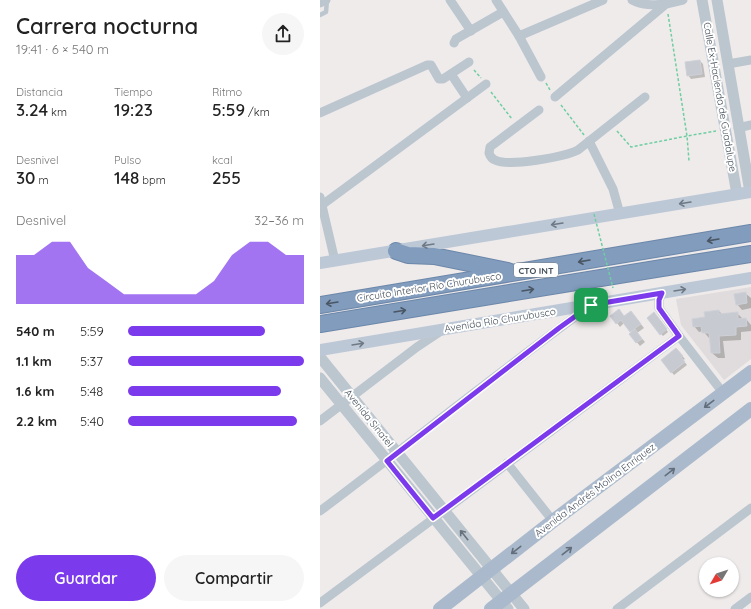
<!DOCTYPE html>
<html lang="es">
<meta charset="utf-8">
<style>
body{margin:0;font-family:Quicksand,sans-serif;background:#f6f6f6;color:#222;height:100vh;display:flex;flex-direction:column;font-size:15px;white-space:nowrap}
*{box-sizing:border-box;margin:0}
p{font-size:13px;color:#767676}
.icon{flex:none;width:22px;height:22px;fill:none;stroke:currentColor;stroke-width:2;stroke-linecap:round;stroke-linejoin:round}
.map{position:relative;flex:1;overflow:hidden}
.sheet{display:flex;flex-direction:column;background:#fff;width:320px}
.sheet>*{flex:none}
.needle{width:26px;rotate:231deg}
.controls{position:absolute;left:379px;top:557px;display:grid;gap:8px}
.controls a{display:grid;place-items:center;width:40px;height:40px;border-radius:50%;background:#fff;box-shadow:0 1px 3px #0004;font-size:20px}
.pin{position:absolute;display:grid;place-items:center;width:34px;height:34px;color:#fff;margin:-17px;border-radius:8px;box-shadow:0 2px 6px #0006}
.round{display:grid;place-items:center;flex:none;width:42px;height:42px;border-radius:21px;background:#f6f6f6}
.summary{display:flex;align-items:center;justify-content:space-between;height:68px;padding:0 16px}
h1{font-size:22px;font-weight:600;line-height:30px}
.figures{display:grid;grid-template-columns:repeat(3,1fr);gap:6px;height:68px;padding:4px 16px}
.figures div{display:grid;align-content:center}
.figures b{font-size:17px;font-weight:600}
.figures small{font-size:11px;font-weight:400}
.figures p{font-size:11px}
.chart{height:112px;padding:8px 16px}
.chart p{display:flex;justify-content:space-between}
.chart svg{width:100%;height:72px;margin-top:4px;fill:#7c3aed;opacity:.7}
.cta{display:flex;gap:8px;margin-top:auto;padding:8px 16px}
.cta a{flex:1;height:46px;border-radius:24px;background:#7c3aed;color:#fff;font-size:16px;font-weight:600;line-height:46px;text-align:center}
.cta a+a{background:#f6f6f6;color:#222}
ul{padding:0 16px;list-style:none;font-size:13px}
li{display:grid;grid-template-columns:64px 48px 1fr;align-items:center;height:30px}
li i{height:10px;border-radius:5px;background:#7c3aed}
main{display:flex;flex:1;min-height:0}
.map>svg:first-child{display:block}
</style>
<main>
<section class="sheet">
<div class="summary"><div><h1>Carrera nocturna</h1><p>19:41 · 6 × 540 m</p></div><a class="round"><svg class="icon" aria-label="share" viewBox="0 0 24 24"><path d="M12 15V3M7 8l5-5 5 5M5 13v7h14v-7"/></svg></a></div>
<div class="figures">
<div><p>Distancia</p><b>3.24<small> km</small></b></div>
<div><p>Tiempo</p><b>19:23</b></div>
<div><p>Ritmo</p><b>5:59<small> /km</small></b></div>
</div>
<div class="figures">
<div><p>Desnivel</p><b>30<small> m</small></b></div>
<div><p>Pulso</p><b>148<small> bpm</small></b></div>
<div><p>kcal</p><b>255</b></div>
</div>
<div class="chart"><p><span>Desnivel</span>32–36 m</p>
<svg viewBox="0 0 160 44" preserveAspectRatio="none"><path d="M0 44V14L10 14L20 6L30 6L40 22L50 30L60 38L70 38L80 38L90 38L100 38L110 30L120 14L130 6L140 6L150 14L160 14V44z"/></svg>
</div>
<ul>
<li><b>540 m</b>5:59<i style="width:78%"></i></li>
<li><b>1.1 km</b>5:37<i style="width:100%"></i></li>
<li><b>1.6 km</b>5:48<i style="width:87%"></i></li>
<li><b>2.2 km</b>5:40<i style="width:96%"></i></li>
</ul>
<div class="cta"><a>Guardar</a><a>Compartir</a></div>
</section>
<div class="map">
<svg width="431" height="609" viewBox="0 0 431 609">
<rect width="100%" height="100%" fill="#efebeb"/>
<path fill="#e0dcdd" d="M431,287V359L404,380L361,325L356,299Z"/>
<g fill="#0003">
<path d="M380,61L383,64L385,77L371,79L368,75Z"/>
<path d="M425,293L431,298V308L422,310L417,304Z"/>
<path d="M399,311L402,314L417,313L423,319H426L431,325V331L421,332V340L403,341L405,358H398L392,353L391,338H389L383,331L379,332L374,326Z"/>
<path d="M314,315L324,328L317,333L325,342L320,346L310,334L312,332L304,323L300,327L297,323L304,317Z"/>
<path d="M336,315L348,332L343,336L341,334Z"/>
<path d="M358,351L365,359L363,360L367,365L354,375L342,360Z"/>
</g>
<g fill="#c8cad1" stroke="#cfd1d8">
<path d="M380,60L382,74L367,76L365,62Z"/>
<path d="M426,292L427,303L416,305L414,294Z"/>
<path d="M299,309L304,316L311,311L321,324L310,332L301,320L296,324L290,316Z"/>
<path d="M399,310V314L418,312V319L426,318L427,326L416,327V335L399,336L400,353H391L389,333H382L381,326L373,327L372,319L385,317L384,312Z"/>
<path d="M334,312L347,329L340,335L327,318Z"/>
<path d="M315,329L322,339L316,343L309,334Z"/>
<path d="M356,348L363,356L361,357L365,362L351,373L341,360Z"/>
</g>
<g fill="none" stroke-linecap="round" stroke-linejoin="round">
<g stroke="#6c87a9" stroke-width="18">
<g id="motorway">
<path d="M76,251L88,255L114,256L188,271"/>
<path d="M0,305L431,233"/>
<path d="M0,324L342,268L431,254"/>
</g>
</g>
<g stroke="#6ecea2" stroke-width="1.5" stroke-dasharray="3 2" stroke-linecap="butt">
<path d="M348,14L367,136L369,161"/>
<path d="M154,70L161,78"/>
<path d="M226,83L230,90"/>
<path d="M171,92L192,119"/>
<path d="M241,105L264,135"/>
<path d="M297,131L311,147L367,136L396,131"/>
</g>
<path stroke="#bcc6cf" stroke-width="4.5" d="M0,15L6,12L7,0"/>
<g stroke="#bcc6cf" stroke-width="9">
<path d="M130,0L151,31"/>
<path d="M176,0L199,36L221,77"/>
<path d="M312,0C324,6 333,5 346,4"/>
<path d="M0,3L6,0"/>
<path d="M199,36L283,0"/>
<path d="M134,43L136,39L183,12"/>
<path d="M408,64L431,60"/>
<path d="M131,74L147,98"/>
<path d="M235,97L346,4L363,0"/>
<path d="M219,110L170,147L169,153C170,156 172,159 175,160C189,167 244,157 258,150L325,97"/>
<path d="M0,113L107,65H111L119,79H123L149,62"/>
<path d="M418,128L431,125"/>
<path d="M269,141L293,189L300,214"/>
<path d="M0,197L15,261"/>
<path d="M2,205L166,84"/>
<path d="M342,293L339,300V308L359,336L404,394"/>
<path d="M0,421L97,347L121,331"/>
<path d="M187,463L233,521"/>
<path d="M0,511C91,443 178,372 270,306"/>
<path d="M0,603L359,336"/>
<path d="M297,609L431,508"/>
<path d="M415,609L431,597"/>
</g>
<g stroke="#bcc6cf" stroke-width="11">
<path d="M382,0L417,194"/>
<path d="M397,0L430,192"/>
<path d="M0,357L204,609"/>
<path d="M0,378L188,609"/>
</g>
<g stroke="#bdc8d6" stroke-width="12">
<path d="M0,263L431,192"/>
<path d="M0,350L431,278"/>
</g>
<g stroke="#aabacc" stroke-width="14">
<path d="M120,609L233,521L431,372"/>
<path d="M171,609L431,409"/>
</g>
<use href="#motorway" stroke="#819cbd" stroke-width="16"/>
<path stroke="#6ecea2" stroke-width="1.5" stroke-dasharray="3 2" stroke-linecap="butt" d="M274,214L293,288"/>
</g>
<defs><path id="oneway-shaft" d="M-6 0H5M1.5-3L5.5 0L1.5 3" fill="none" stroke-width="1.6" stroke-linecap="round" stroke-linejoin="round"/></defs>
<g stroke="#6e7985">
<use href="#oneway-shaft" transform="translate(365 203) rotate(171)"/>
<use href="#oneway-shaft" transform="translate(237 224) rotate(171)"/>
<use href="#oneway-shaft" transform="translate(108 245) rotate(171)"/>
<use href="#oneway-shaft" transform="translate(360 290) rotate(-9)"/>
<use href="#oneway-shaft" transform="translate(38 344) rotate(-9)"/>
</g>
<g stroke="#4a5663">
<use href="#oneway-shaft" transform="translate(393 240) rotate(170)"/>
<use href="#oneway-shaft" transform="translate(264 261) rotate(170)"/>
<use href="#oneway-shaft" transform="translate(208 290) rotate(-9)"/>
<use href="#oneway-shaft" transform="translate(12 303) rotate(171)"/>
<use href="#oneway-shaft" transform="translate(80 311) rotate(-9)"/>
</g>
<g stroke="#636e7c">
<use href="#oneway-shaft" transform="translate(389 404) rotate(143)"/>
<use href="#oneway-shaft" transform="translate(350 472) rotate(-38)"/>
<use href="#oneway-shaft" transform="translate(196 550) rotate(142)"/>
<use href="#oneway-shaft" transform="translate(247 551) rotate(-38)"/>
</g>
<use stroke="#68727c" href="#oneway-shaft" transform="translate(144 535) rotate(-129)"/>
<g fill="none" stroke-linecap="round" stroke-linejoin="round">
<g stroke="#fff" stroke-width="8">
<path id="route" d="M342,293L339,300V308L359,336L113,518L67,461L239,328L271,305Z"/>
</g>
<use href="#route" stroke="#7c3aed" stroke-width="5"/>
</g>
<g text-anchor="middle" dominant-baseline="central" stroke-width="4" stroke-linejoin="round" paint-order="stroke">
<rect fill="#fff" stroke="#7c838b" stroke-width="1" x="194" y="263" width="44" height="14" rx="3"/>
<g font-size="9" font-weight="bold" fill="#444e59">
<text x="216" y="270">CTO INT</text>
</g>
<g font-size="10" fill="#444e59" stroke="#fff">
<text transform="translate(400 97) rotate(80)">Calle Ex-Hacienda de Guadalupe</text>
<text transform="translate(109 287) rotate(-9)">Circuito Interior Río Churubusco</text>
<text transform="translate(180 320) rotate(-9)">Avenida Río Churubusco</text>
<text transform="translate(49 418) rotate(51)">Avenida Sinatel</text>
<text transform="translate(275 490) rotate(-37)">Avenida Andrés Molina Enríquez</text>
</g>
</g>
</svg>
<div class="controls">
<a><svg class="needle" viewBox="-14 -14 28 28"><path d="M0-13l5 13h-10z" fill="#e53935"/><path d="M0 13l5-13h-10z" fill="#767676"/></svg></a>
</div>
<div class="pin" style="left:271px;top:305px;background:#1e9e55"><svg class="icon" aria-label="arrive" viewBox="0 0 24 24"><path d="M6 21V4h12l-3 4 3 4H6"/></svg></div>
</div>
</main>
